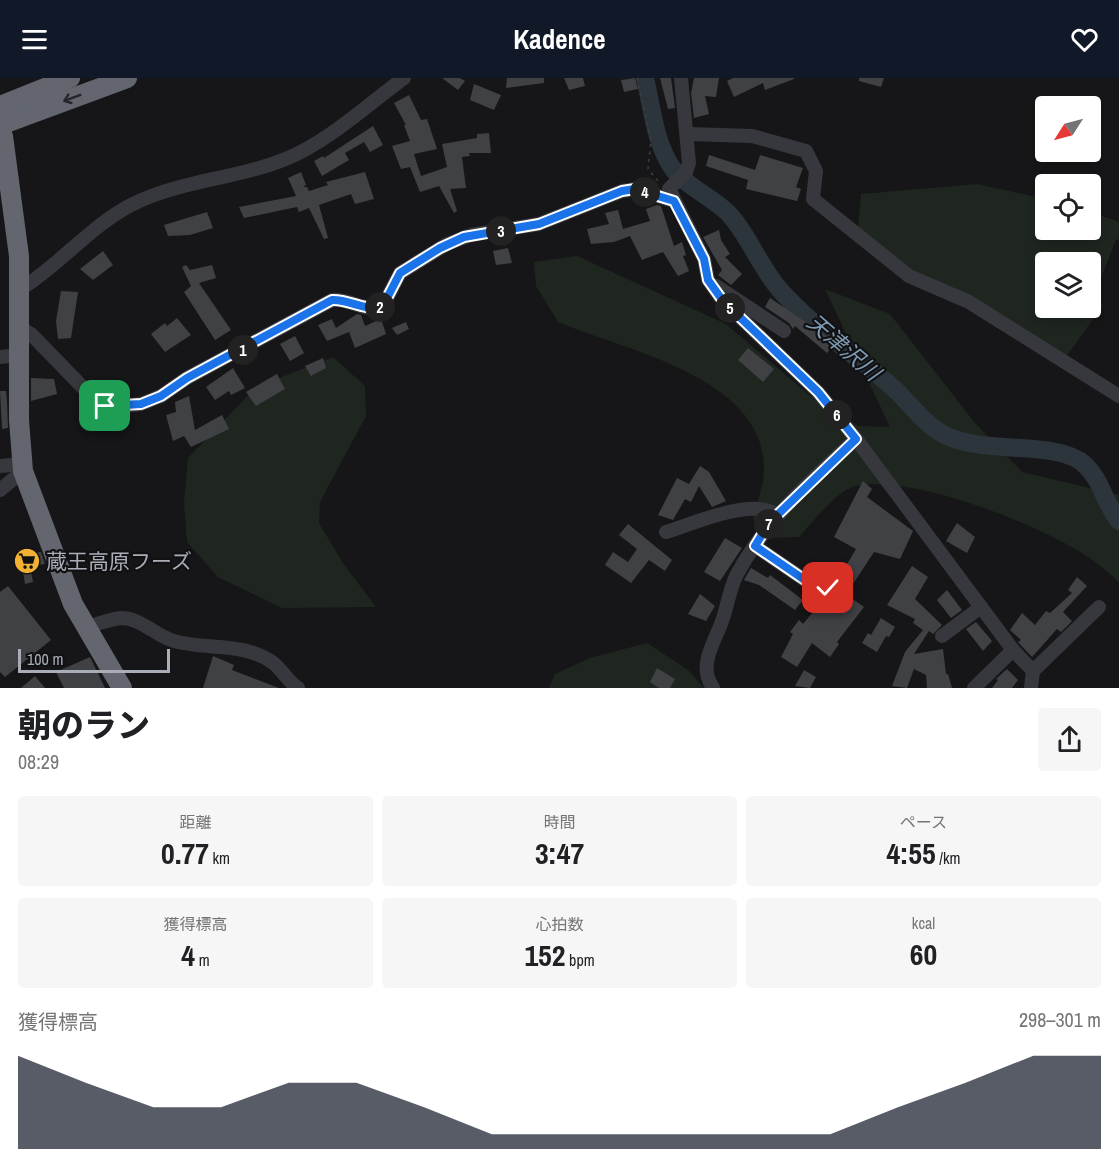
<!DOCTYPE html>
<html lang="ja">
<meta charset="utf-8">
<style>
body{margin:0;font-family:"Archivo Narrow","Noto Sans JP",sans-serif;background:#f6f6f6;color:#202124;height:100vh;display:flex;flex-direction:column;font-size:22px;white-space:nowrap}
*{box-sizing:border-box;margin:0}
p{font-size:20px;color:#757577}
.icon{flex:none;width:33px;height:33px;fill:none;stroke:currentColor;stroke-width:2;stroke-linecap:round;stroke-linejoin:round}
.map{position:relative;height:610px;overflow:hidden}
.sheet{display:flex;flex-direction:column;background:#fff;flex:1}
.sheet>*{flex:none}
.needle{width:39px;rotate:234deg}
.controls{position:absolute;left:1035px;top:18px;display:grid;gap:12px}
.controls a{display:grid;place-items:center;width:66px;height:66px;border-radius:6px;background:#fff;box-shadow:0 3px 9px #0003;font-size:30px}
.scale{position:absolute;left:18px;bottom:15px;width:152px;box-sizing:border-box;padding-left:6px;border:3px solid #a8adb8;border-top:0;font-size:16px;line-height:21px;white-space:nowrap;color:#a8adb8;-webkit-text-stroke:4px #111113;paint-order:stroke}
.pin{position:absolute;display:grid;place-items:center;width:51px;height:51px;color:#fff;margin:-26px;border-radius:12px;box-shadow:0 3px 9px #0006}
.km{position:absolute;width:30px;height:30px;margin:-15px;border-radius:50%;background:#222;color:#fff;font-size:16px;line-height:30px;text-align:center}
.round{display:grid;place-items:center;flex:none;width:63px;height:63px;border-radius:6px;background:#f6f6f6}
.headline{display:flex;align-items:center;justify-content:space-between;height:102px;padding:0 18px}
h1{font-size:33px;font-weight:800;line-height:45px}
.figures{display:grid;grid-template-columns:repeat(3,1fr);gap:9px;height:102px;padding:6px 18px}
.figures div{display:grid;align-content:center;border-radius:6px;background:#f6f6f6;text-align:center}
.figures b{font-size:30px;font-weight:800}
.figures small{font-size:16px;font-weight:400}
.figures p{font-size:16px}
.chart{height:168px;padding:12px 18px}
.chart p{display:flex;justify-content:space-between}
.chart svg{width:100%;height:108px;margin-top:6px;fill:#111827;opacity:.7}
header{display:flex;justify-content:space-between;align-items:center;height:78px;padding:0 18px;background:#111827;color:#fff;font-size:27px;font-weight:800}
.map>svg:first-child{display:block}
</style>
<header><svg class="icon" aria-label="menu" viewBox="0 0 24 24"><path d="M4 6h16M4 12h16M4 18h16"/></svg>Kadence<svg class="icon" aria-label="heart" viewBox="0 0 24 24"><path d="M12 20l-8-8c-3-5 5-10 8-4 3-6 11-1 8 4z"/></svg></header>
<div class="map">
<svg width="1119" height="610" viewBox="0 0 1119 610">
<rect width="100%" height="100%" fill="#161618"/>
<g fill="#1e261f" fill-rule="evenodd">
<path d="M977,106L1045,121L1046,152H1090L1091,134L1119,144V162L1116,161L1094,218L1103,227L1066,279L913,195L858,152L861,116ZM1046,184H1090V230H1046Z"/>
<path d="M577,178L726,246L808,316L858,348L890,349L825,211L890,236L975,345L1022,394L1119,417V504C1110,496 1101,488 1091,481C1044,448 913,396 856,408C838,411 812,445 799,459L768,460L753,440C757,425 764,407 764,391C765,299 624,272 558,244L536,208L534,184Z"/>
<path d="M333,279L365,308L366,338L320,424L319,445L343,485L376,529L282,530L218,499L187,464L184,424L188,380L256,309Z"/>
<path d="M647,565L688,592L704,610H549L555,596L590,580Z"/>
</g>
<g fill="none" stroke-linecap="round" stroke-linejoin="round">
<path stroke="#2c353c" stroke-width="18" d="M645,0C652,29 655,66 673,91C683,106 715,121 729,136C750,159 759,188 780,212C811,247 854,276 890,307C909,323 921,344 943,356C982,378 1056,361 1084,386C1102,402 1104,425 1119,443"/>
</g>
<g fill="#404145">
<path d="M442,0H460L465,3L458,12Z"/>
<path d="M507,0H544V5L506,10Z"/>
<path d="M564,0H583L585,8L569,12Z"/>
<path d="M635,0L638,11L624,14L621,2Z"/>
<path d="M660,0H671L675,30L668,31Z"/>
<path d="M694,0H719L716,19L705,18L709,36L694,40L691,15Z"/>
<path d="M733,0H794V1L765,12L763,5L734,19L727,3Z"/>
<path d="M859,0H884L881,9L859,3Z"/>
<path d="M474,6L501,17L494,32L470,22Z"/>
<path d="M409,17L421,42L427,41L437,71L414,76L421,98L447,89L442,66L477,60V56L489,55L491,75H469L470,78L462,79L466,110L450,111L457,133L454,135L439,108L420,114L410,89L401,91L392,68L410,63L404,47H406L394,25Z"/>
<path d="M373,48L383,67L370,74L364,64L345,75L349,82L322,98L314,83L323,78L324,80Z"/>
<path d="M709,77L755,92L760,77L803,90L796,109L801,111L797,123L746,111L748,102L706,88Z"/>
<path d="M301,94L306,107L303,109H307L309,113L328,107L326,104L365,94L374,121L355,126L351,116L319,127L328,160L324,161L309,130L299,134L297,129L244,140L239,129L296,118L288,100Z"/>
<path d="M657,127L661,128L674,168L682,164L686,177L683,178L689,193L678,198L663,174L642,182L630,158L614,164L591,166L587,151L609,146L605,135L618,132L623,151L650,143L646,131Z"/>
<path d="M207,134L213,150L190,157L168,158L164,147Z"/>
<path d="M719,152L721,162L730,176L725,179L742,196L731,207L718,197L722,192L703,159Z"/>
<path d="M508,170L512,185L496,187L493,173Z"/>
<path d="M103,173L113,187L93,202L80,191Z"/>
<path d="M186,187L190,192L212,187L216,200L199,205L231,252L215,262L184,214L191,208L182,189Z"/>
<path d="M61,213L78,214L71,260L58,261L56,243Z"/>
<path d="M770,220L835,264L827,275L795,248L793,251L789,245L765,229Z"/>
<path d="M357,236L361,237L365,248L381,241L386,256L355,270L349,254L327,263L318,247L332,241L336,250Z"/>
<path d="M177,240L191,257L165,274L151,256L165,245L167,248Z"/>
<path d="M406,244L409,251L397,257L392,250Z"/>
<path d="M295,258L304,275L290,283L280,266Z"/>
<path d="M748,270L774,291L763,304L738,282Z"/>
<path d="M323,280L326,290L311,298L305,288Z"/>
<path d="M233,290L245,310L231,317L229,313L215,322L206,309Z"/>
<path d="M277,296L285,311L256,328L246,314Z"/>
<path d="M31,300L54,301L57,316L31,323Z"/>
<path d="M0,313H6L7,324L8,350L2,351Z"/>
<path d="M189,318L195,352L222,337L229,351L191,369L184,358L173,363L166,337L176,334L175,324Z"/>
<path d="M700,388L709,394L726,423L712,429L699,408L691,424L685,421L673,442L658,437L677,400L689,406Z"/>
<path d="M863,403L872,411L867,419L913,453L900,481L874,474L851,509L849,508L844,515L864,529L837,564L839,566L830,579L812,565L797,589L781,579L793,556L790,554L799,542L803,546L817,529L801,518L805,513L823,521L832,520L845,506L846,496L843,493L856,471L834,459Z"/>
<path d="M957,445L975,459L967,475L946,463Z"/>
<path d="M628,446L672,482L665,493L649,482L631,505L605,487L613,474L628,484L637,471L619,457Z"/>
<path d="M725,460L742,470L720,503L704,494Z"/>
<path d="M41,474L45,486L30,488L33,504L25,506L20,476Z"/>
<path d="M912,488L928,499L915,521L942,547L933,556L929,553L914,576L943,571L946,596H948L952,610H927L926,597L914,591L907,610L892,608L905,574L923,552L913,545L915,541L887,527Z"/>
<path d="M751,490L768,500L770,497L803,522L795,532L759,507L744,502Z"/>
<path d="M1077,499L1087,508L1063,534L1072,543L1061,554L1057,551L1032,579L1018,564L1021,562L1010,552L1022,535L1035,547L1046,533L1050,535L1072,515L1068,512Z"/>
<path d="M8,508L51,562L5,599L0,594V514Z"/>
<path d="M947,512L962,532L951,540L937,522Z"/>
<path d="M700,516L715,528L706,543L688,536Z"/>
<path d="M881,540L895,549L889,559L886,558L877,574L862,565L868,555L871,557Z"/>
<path d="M976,544L992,563L983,573L966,551Z"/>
<path d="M213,578L234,587L232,592L279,610H203Z"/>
<path d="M90,579L105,610H64L56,594Z"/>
<path d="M657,590L675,601L670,610H659L650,604Z"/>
<path d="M1007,591L1018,602L1012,610H992L998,602L996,601Z"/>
<path d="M804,592L816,599L810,610L795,608Z"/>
<path d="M35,598L45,610H21Z"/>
</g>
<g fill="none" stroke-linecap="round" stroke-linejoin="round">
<path stroke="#3d3f44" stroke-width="1.5" stroke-dasharray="3 4.5" stroke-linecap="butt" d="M637,0L651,63L648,91L659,104"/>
<g stroke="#37383d" stroke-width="14">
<path d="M681,0L689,85L686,94L669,111L704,181L708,202L723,223L818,314L856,361L1013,572L1033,593L1031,610"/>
<path d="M688,56L752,58L806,73L816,93L813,121L909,198L969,224L1119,318"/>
<path d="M716,208L784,253"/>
<path d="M19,212C60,187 89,149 131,127C180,102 238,101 288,80C330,62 367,27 404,0"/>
<path d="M19,249L31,256L97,324L105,328H122L141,326L161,318L187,300L332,222C348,220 363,233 379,230L385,224L400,195L447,166L471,157L539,146L622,113L635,111L674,123"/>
<path d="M0,279L19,277"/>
<path d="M0,388L22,386"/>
<path d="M0,412L23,393"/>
<path d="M666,454C695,445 753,419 777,437"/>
<path d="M755,468L818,511L829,510L838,500"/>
<path d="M85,549C96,547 110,541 121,540C140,540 154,556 171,562C204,573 242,563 272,584C282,591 288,604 298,610"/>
<path d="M942,558L981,529"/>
<path d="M1033,593L1099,529"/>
<path d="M713,610C698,588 713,567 721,546C727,531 729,513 736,498C765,443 811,402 856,361"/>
<path d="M974,610L1013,572"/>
</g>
<g stroke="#63666e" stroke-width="20">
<path d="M0,28L70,0"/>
<path d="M0,47L127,0"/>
<path d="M3,58L19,178V342L23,393L73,526L122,610"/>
</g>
</g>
<defs><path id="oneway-shaft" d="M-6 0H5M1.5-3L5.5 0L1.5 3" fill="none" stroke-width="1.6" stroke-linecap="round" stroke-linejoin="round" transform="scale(1.5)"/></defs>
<use stroke="#26262a" href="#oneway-shaft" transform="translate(72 20) rotate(160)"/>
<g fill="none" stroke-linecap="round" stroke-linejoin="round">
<g stroke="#fff" stroke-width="12">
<path id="route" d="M105,328L141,326L161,318L187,300L332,222C348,221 363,232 379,230L385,224L400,195L440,170L464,159L539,146L622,113L635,111L674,123L704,181L708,202L723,223L818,314L856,361L769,445L755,468L818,511L828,510"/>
</g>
<use href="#route" stroke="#1a73e8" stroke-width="8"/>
</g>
<defs>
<g id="supermarket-disc" transform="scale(1.35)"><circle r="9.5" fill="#f2b134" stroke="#111113"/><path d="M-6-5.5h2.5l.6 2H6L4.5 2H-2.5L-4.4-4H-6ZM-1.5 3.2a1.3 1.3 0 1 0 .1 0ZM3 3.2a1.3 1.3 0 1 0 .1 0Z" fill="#111"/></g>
</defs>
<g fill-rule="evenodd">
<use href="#supermarket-disc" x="27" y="483"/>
</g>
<g text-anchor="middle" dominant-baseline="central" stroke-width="4.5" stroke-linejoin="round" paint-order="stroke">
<g font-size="21" fill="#a8adb8" stroke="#111113" text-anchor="start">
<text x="46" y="483">蔵王高原フーズ</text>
</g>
<g font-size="22" font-style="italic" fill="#7f9bb3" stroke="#111113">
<text transform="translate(844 269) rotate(41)">天津沢川</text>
</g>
</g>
</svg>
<div class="controls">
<a><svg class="needle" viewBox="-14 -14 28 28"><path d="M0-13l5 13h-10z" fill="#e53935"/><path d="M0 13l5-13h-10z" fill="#757577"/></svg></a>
<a><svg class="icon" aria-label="locate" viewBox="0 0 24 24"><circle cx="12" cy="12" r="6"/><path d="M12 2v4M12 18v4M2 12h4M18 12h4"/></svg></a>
<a><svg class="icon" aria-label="layers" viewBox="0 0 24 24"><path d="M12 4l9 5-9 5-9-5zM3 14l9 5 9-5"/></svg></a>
</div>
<div class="scale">100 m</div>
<div class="pin" style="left:105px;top:328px;background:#1e9e55"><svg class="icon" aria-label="arrive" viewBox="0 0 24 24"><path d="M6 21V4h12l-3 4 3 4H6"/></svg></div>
<div class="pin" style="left:828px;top:510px;background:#d93025"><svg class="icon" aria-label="check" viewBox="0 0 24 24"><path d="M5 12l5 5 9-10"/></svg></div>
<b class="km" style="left:243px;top:272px">1</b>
<b class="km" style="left:380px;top:229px">2</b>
<b class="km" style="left:501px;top:153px">3</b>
<b class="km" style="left:645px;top:114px">4</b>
<b class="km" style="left:730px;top:230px">5</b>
<b class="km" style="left:837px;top:337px">6</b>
<b class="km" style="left:769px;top:446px">7</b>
</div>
<section class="sheet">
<div class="headline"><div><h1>朝のラン</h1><p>08:29</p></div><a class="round"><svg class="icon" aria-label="share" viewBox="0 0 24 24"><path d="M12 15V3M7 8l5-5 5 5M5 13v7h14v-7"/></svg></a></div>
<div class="figures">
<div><p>距離</p><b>0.77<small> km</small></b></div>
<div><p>時間</p><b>3:47</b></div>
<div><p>ペース</p><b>4:55<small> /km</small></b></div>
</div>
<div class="figures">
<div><p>獲得標高</p><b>4<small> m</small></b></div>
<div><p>心拍数</p><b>152<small> bpm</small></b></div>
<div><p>kcal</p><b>60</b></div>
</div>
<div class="chart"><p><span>獲得標高</span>298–301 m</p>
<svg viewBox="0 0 160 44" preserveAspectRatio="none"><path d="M0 44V6L10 17L20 27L30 27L40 17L50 17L60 27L70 38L80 38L90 38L100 38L110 38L120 38L130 27L140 17L150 6L160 6V44z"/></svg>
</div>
</section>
